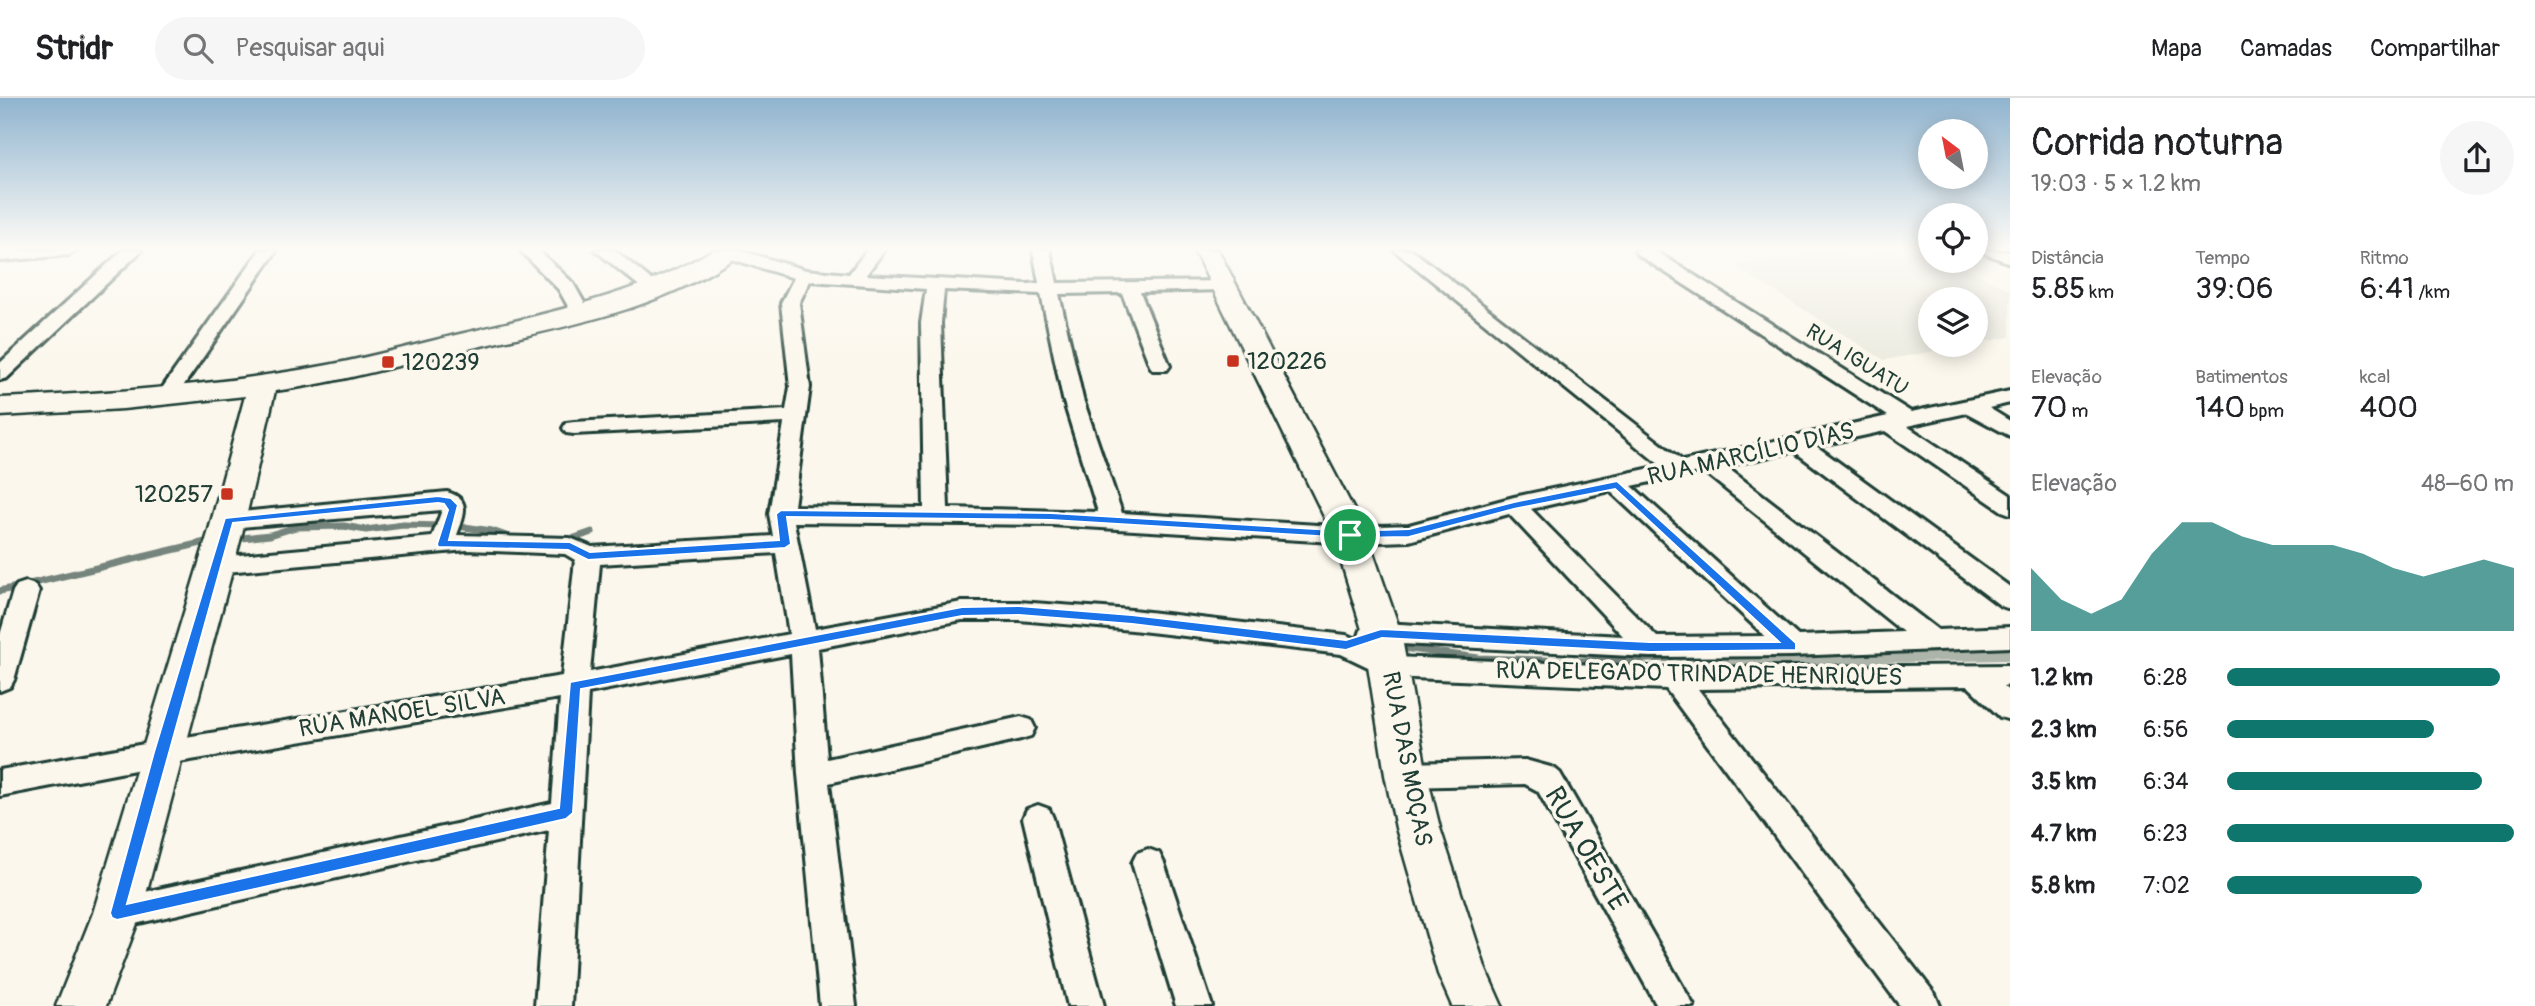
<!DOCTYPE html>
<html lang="pt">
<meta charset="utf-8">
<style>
body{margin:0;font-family:Pangolin,sans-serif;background:#f6f6f6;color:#202124;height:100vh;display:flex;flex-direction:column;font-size:26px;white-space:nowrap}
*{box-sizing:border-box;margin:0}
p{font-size:23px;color:#757577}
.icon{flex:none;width:38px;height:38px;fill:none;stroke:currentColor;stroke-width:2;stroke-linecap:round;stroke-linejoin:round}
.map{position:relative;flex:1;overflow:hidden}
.drawer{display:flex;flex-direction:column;background:#fff;width:525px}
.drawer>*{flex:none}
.needle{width:46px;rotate:328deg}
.fabs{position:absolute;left:1918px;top:21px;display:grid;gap:14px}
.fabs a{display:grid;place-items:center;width:70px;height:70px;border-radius:50%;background:#fff;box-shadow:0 4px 18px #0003;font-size:35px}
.pin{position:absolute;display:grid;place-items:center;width:60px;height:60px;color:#fff;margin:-30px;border:4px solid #fff;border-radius:50%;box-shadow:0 2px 7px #0007}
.round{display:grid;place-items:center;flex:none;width:74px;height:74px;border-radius:37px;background:#f6f6f6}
.summary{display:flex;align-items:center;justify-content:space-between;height:119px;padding:0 21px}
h1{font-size:38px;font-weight:600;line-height:52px}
.metrics{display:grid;grid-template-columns:repeat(3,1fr);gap:10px;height:119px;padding:7px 21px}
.metrics div{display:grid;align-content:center}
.metrics b{font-size:30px;font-weight:600}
.metrics small{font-size:19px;font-weight:400}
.metrics p{font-size:19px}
.chart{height:196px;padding:14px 21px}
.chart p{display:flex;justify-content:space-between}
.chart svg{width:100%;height:126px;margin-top:7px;fill:#0f766e;opacity:.7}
ul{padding:0 21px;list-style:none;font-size:23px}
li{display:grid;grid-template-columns:112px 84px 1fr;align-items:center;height:52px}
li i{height:18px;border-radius:9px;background:#0f766e}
header{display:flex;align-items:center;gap:42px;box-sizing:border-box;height:98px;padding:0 35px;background:#fff;border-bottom:2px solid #e0e0e0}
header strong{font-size:33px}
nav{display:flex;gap:38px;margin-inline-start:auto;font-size:24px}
.search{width:490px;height:63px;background:#f6f6f6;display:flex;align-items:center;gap:18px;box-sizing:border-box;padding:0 24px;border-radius:38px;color:#757577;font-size:26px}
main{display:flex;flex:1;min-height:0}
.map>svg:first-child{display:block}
</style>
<header>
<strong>Stridr</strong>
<div class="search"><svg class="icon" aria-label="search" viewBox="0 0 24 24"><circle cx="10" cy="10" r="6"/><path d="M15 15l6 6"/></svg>Pesquisar aqui</div>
<nav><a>Mapa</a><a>Camadas</a><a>Compartilhar</a></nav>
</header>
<main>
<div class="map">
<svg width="2010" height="908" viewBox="0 0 2010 908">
<rect width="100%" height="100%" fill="#fbf7ec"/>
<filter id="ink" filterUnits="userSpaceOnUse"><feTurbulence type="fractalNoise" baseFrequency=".0143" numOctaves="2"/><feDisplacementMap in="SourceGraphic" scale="14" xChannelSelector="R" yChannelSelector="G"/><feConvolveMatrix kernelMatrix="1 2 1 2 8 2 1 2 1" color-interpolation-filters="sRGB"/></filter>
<g filter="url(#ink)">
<path fill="#eae9de" d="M1828,152H1929L1930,163H1951L2010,192V239L1976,245V201H1930V247H1969L1884,262L1734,168Z"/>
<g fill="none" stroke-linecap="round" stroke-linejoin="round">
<g stroke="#74847b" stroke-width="7">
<path d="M457,428L492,433L509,439"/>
<path d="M233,441L270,437L296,429L344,428L366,432L403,427L441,428"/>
<path d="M563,441H572L592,434"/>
<path d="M0,493L214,442"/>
<path d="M1395,549L1479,560L1577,563L1684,560"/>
</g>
<path fill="#adb4aa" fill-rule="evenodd" d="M2010,544V562L1684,569L1675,567L1671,560L1675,553L1684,551Z"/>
<g stroke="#1f3d34" stroke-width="6">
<g id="street">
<path d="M78,152L69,157L0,163V153Z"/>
<path d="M123,152H142L7,280L0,282V265Z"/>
<path d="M260,152H277L175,300H161L158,296Z"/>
<path d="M520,152H538L573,185L590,215L588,219H574L559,192Z"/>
<path d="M595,152H614L663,191L654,196L648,195Z"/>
<path d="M720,152H738L806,172L849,176L867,152H884L866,177L1028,186L1039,185L1033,152H1050L1057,185L1228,183L1231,187L1222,192L1140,194L1170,268L1167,272H1153L1150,268L1122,195L1059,196L1083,301L1122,415L1350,429L1409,427L1514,399L1661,368L1394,152H1412L1683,363L1888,318L1637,156L1635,152H1654L1911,314L2010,293V305L1989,310L2010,323V338L1967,315L1907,328L2010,397V416L2002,413L1885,333L1816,348L2010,489V511L2001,508L1794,353L1725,368L1938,532L2010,529V549L1792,558L1650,559L1383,545L1372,548L1393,559L1674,570L2010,567V587L2003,588L2010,594V622L2000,619L1968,588L1698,591L1935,896L1940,908H1900L1666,591L1389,579L1341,556L1132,532L1019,522H962L818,550L827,661L1021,619L1031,622L1035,630L1031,638L1021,641L829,685L856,908H820L798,676L791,556L588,595L571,908H535L549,732L117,830L105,826L100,815L105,804L117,800L552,705L560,600L161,667L0,698V672L161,643L562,578L575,462L565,456L467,452L216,475L207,472L204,466L207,460L432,439L442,412L229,430L221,428L217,422L221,416L447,394C472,401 464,418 457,437L570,440L592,449L773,438L769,416L784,325L574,336L566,335L563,330L566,325L574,324L786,312L790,289L781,205L794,180L721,158ZM810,183L926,191L921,225L924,410L794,408L810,289L799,205ZM944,192L1041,196L1063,301L1098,414L948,410L941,225ZM1703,373L1903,534L1798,538L1632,388ZM1610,393L1765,538L1657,539L1531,411ZM1509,416L1623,538L1382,525L1361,532L1358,541L1346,537L1132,512L1019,504H962L815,531L794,424L1051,427L1350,445L1409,443ZM776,455L789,536L590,574L600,466Z"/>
<path d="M1983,152L2010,154V165L1986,156Z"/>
<path d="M26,484L35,487L39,493L14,582L10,589L0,593V537L13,493L17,487Z"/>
<path d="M1525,662L1554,670L1560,675L1694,908H1657L1538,693L1525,686L1406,689L1395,686L1391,677L1395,668L1406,665Z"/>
<path d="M1038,707L1049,711L1053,720L1104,908H1068L1023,720L1027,711Z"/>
<path d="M1148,751L1159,755L1164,765L1212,908H1176L1132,765L1137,755Z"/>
</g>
</g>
<g stroke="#1f3d34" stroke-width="5">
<g id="secondary">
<path d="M713,152H742C736,161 726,165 717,171C643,216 551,231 468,251C404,266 341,284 275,293L243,432L141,815L106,908H56L93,815L209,432L245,298L123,311L0,318V300C110,295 220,287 328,267C376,258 424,244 473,233C556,213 639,196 713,152Z"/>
<path d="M1194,152H1218L1367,437L1401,535L1427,677L1440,730L1486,872L1502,908H1452L1438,876L1396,730L1385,677L1363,535L1333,437Z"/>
</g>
</g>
<use href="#street" fill="#fbf7ec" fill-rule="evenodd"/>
<use href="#secondary" fill="#fbf7ec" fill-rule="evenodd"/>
</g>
</g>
<linearGradient id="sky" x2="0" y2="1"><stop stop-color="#90b4cf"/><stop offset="0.54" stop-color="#fdfbf6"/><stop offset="1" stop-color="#fdfbf6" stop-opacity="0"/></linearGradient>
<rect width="2010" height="279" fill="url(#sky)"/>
<path fill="#1a73e8" stroke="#fff" stroke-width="2" fill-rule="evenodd" d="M1617,383L1796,545V552L1650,554L1382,540L1346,552L1132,526L1019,517L962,518L581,591L573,715L566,721L117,822L112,820L110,815L154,654L225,420L438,398L451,400L458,407L449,442L570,444L590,454L779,442L776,416L781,412L1051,415L1350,433L1409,431L1514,404ZM1615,391L1779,544H1650L1381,531L1346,542L1132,517L1019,508L962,509L570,584L559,710L127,806L233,425L438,405L444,406L448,412L437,446L438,449L568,452L588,462L785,450L791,446L787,419L1051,422L1350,440L1409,439L1514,411Z"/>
<g fill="#c8321e" stroke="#fbf7ec" stroke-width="2.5">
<rect x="1226" y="256" width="14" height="14" rx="3.5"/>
<rect x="381" y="257" width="14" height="14" rx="3.5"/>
<rect x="220" y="389" width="14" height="14" rx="3.5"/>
</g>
<g text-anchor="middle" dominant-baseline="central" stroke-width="7" stroke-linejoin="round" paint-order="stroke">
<g font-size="21" fill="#1f3d34" stroke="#fbf7ec">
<text transform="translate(1857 262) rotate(32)">RUA IGUATU</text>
</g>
<g font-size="24" fill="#1f3d34" stroke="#fbf7ec" text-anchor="start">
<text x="1247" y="263">120226</text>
<text x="402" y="264">120239</text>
<text x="213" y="396" text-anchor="end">120257</text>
</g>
<g font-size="24" fill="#1f3d34" stroke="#fbf7ec">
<text transform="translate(1751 356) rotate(-13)">RUA MARCÍLIO DIAS</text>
<text transform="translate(1699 576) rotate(1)">RUA DELEGADO TRINDADE HENRIQUES</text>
<text transform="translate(402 615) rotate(-9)">RUA MANOEL SILVA</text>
<text transform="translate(1407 661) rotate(79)">RUA DAS MOÇAS</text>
</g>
<g font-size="28" fill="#1f3d34" stroke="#fbf7ec">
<text transform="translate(1586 751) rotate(60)">RUA OESTE</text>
</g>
</g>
</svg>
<div class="fabs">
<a><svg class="needle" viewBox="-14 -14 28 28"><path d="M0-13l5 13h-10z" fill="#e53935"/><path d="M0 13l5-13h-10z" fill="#757577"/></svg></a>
<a><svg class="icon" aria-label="locate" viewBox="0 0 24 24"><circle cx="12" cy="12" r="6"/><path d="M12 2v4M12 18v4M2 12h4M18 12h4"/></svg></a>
<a><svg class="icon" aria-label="layers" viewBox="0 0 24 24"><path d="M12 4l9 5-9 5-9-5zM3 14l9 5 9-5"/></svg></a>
</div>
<div class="pin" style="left:1350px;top:437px;background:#1e9e55"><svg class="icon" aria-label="arrive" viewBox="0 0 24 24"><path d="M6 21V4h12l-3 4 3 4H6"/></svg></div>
</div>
<section class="drawer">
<div class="summary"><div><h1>Corrida noturna</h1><p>19:03 · 5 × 1.2 km</p></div><a class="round"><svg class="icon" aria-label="share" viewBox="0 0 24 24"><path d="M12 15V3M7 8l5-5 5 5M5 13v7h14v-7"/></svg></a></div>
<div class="metrics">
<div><p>Distância</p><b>5.85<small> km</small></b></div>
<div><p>Tempo</p><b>39:06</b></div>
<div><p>Ritmo</p><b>6:41<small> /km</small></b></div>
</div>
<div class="metrics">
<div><p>Elevação</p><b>70<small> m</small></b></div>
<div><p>Batimentos</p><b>140<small> bpm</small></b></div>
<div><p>kcal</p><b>400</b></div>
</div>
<div class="chart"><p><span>Elevação</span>48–60 m</p>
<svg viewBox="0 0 160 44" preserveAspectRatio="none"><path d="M0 44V22L10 33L20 38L30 33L40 17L50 6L60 6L70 11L80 14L90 14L100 14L110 17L120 22L130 25L140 22L150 19L160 22V44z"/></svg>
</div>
<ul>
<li><b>1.2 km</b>6:28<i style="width:95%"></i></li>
<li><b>2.3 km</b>6:56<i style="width:72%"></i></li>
<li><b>3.5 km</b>6:34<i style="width:89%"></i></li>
<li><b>4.7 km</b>6:23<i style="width:100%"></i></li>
<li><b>5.8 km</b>7:02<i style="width:68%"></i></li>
</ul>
</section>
</main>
